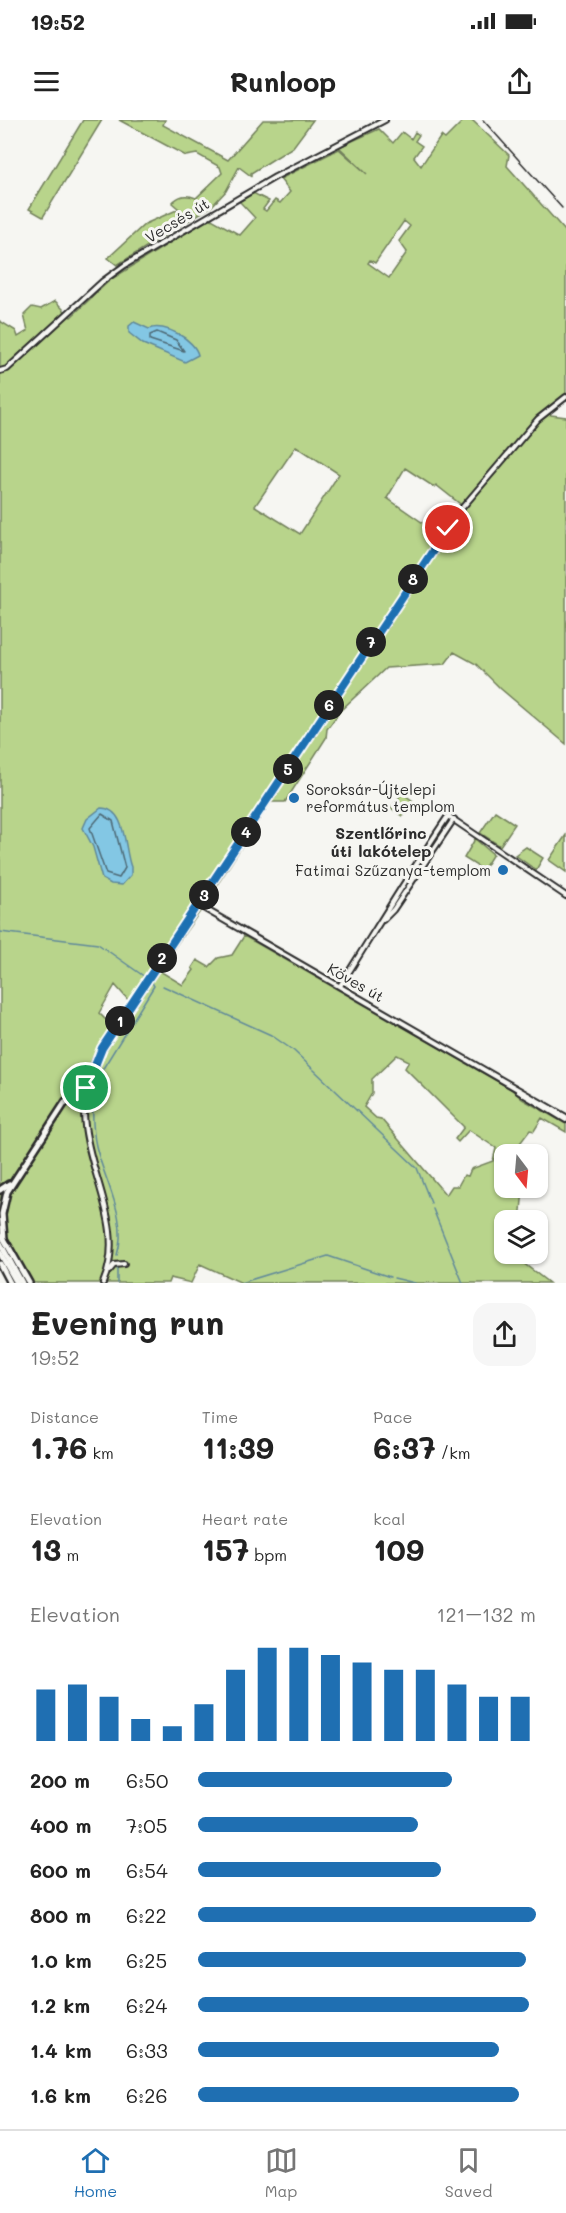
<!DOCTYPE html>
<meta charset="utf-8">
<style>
body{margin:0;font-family:Mali,sans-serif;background:#f6f6f6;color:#222;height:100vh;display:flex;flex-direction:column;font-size:22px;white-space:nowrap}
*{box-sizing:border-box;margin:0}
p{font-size:20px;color:#767676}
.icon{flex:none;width:33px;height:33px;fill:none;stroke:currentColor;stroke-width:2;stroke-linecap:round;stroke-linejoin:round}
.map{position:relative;height:1163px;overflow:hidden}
.sheet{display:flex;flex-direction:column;background:#fff;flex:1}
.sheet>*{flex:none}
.needle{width:39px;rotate:164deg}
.fabs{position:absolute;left:494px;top:1024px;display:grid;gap:12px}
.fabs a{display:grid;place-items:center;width:54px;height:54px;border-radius:12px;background:#fff;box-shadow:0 2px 4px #0004;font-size:30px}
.pin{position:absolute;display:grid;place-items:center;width:51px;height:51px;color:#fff;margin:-26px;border:3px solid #fff;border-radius:50%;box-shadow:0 2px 6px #0007}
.km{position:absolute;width:30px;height:30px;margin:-15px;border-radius:50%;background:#222;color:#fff;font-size:16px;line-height:30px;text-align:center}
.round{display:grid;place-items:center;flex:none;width:63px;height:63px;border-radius:18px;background:#f6f6f6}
.head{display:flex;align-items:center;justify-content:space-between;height:102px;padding:0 30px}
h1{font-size:33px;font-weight:800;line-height:45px}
.metrics{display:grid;grid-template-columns:repeat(3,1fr);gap:9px;height:102px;padding:6px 30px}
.metrics div{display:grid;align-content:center}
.metrics b{font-size:30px;font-weight:800}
.metrics small{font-size:16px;font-weight:400}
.metrics p{font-size:16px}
.chart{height:168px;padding:12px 30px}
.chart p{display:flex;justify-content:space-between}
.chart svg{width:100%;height:108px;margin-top:6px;stroke:#1f6fb2;stroke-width:6}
ul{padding:0 30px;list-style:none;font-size:20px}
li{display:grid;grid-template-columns:96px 72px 1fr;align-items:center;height:45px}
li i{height:15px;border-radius:8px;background:#1f6fb2}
.status{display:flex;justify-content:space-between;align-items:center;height:42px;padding:0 30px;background:#fff;direction:ltr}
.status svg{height:16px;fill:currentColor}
header{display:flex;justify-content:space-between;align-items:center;height:78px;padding:0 30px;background:#fff;font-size:27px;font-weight:800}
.menu{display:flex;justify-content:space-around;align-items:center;height:84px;border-top:2px solid #e0e0e0;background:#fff;font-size:16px;color:#767676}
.menu a{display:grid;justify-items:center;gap:3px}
.menu .current{color:#1f6fb2}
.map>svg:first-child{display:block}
</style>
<div class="status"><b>19:52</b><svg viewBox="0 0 49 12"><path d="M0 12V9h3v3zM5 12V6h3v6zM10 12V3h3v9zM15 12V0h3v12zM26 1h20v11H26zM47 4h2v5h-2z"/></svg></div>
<header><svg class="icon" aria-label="menu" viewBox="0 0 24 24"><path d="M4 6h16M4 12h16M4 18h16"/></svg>Runloop<svg class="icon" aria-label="share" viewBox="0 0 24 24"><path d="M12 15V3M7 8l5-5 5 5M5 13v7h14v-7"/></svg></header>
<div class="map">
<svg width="566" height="1163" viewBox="0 0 566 1163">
<rect width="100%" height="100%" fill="#f6f6f2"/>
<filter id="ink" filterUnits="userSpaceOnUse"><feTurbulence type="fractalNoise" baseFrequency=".0167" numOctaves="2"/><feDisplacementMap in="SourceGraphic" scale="12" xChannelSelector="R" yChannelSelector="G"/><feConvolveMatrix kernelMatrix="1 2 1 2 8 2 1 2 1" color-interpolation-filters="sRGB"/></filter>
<g filter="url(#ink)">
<g fill="#b8d48b" stroke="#72805b" stroke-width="1.5" fill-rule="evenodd">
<path d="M83,0H102L43,97L29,89Z"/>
<path d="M119,0H165L163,5L228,40L263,0H313L293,27L251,53V56L239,47L226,71L212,86L117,145L108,138L145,104L179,89L172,83C179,75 186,74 196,78L222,53L220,47L197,34L186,36Z"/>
<path d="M464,0H472L509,35L507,46L566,112V275L546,290L551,295L566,297V624L501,569L476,544L454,532L445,544L386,548L341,590L327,609L326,618L285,682H270L201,790L158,850L183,865L194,850L192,848L197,840L209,847L218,838L232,835L244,816L511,969L522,979L566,1004V1012L542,998L534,1011L530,1010L511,1035H504V1044L499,1054L504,1058V1068L523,1070L520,1101H504V1134H521L522,1142L549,1163H242L200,1144L191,1163L170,1158L168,1163H31L0,1108V201L16,211L18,217L28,211L24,195L32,187L41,189L55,181L71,197L110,160L210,98L240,115L255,98L239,81L253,73L269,81L263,89L266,91L275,80L280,83L290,72L280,59L339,29L367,54L339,27L379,9L393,23L402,12L411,19L415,12L419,15L415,21L422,26L414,37L421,46L441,16L445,19ZM404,101L410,106L399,121L407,132L389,158L368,143L370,140L375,143ZM296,326L339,354L300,414L255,386ZM405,348L434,367L436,365L460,384L439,414L387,378ZM115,865L130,882L113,907L99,893ZM397,935L409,941L405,948L464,1007L455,1019L458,1022L469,1010L496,1028L493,1041L471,1049L468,1056L464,1055L458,1066H452L446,1075L381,999L376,998L364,987L372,973V959Z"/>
<path d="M402,673L413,681L402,696L391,688Z"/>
<path d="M495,691L515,704L500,726L480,713Z"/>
<path d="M566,715V752L549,740Z"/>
<path d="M475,719L493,734L483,750L464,738Z"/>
<path d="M526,727L543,738L536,750L515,735Z"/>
</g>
<g fill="#83c7e4" stroke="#60899a" stroke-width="1.5">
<path d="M134,202L149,209C164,202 195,220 198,235L185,242L143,224L129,213V206Z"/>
<path d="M101,688C127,688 124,730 131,747V755L122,765L111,764L102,759L93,727L83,708L87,699Z"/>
</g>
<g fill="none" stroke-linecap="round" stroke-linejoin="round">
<g stroke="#4e6975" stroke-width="1.5">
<path d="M157,212L176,220L184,231L150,220V215Z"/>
<path d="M102,694L113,701L125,748L119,758L106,754L90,708Z"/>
</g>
<g stroke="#60899a" stroke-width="1.5">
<path d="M0,812L98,824L145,857"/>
<path d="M163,866L271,915L294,931L417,1048L431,1083"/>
<path d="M99,955L154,866L151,861"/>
<path d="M96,960C92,983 91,1003 96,1026C104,1060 129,1100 117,1135"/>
<path d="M433,1089L463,1163"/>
<path d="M117,1147V1163"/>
<path d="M394,1158L415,1163"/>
<path d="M240,1163L328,1136L390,1157"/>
</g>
<g stroke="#2b2b2b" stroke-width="8">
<g id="secondary">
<path d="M0,251L7,249L103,161L125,145L275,57L385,0"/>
<path d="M198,785L566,997"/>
<path d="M383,800L393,790L454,699"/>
<path d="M340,866C376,809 410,752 448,696L566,776"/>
<path d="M518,971L566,1000"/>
<path d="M109,1151L114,1145L124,1144"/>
<path d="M103,1163C135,1089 55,1022 96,939L462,388L538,299L566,277"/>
</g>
</g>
<g stroke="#2b2b2b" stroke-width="10">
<g id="highway">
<path d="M66,982L76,981L83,988"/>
<path d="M0,1070L9,1064"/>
<path d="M3,1117L29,1163"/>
<path d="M4,1119L2,1094L7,1072L66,981L79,975L86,968"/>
<path d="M0,1123L22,1163"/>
<path d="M0,1133L17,1163"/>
<path d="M0,1144L10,1163"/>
</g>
</g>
<use href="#secondary" stroke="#f6f6f2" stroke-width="4"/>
<use href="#highway" stroke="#f6f6f2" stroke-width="5"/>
<path stroke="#2b2b2b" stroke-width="1.5" d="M483,0L562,88"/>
</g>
</g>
<g fill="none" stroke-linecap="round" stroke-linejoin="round" filter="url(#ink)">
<g stroke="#fff" stroke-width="12">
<path id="route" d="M86,968L102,928L448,408"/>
</g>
<use href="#route" stroke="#1f6fb2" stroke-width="8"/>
</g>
<g fill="#1f6fb2" stroke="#f6f6f2" stroke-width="2">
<circle cx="294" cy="678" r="6"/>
<circle cx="503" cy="750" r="6"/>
</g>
<g text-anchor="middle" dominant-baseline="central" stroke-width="6" stroke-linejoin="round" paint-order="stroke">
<g font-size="15" fill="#2b2b2b" stroke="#f6f6f2">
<text transform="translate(177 100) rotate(-31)">Vecsés út</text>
<text transform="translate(356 862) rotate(30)">Köves út</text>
</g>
<g font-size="15" fill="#2b2b2b" stroke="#f6f6f2" text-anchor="start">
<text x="306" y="669">Soroksár-Újtelepi<tspan x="306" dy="17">református templom</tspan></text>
<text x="491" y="750" text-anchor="end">Fatimai Szűzanya-templom</text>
</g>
<g font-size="16" font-weight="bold" fill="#2b2b2b" stroke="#f6f6f2">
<text x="381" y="712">Szentlőrinc<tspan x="381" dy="18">úti lakótelep</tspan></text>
</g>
</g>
</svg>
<div class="fabs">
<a><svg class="needle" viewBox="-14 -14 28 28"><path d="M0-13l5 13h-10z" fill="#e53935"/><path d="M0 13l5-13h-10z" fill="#767676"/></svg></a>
<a><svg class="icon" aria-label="layers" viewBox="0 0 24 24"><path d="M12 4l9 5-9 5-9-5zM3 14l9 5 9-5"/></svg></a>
</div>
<div class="pin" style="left:86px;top:968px;background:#1e9e55"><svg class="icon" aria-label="arrive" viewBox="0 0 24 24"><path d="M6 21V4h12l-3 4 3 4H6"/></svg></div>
<div class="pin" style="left:448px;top:408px;background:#d93025"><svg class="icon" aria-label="check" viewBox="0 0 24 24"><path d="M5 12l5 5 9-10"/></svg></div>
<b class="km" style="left:120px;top:901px">1</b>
<b class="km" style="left:162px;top:838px">2</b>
<b class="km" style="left:204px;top:775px">3</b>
<b class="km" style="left:246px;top:712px">4</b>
<b class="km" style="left:288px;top:649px">5</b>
<b class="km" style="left:329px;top:585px">6</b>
<b class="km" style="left:371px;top:522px">7</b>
<b class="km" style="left:413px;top:459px">8</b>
</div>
<section class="sheet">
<div class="head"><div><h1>Evening run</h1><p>19:52</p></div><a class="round"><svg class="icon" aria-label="share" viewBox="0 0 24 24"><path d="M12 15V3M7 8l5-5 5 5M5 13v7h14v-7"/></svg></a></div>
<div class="metrics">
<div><p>Distance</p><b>1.76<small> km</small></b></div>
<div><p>Time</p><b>11:39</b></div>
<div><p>Pace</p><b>6:37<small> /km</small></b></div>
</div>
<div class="metrics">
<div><p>Elevation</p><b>13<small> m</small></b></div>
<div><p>Heart rate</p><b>157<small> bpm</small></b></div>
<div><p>kcal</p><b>109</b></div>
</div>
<div class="chart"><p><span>Elevation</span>121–132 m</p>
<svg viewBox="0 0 160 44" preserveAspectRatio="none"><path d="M5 44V23M15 44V21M25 44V26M35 44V35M45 44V38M55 44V29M65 44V15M75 44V6M85 44V6M95 44V9M105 44V12M115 44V15M125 44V15M135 44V21M145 44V26M155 44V26"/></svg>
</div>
<ul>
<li><b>200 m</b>6:50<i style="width:75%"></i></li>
<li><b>400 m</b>7:05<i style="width:65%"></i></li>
<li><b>600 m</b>6:54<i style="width:72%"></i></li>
<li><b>800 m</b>6:22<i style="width:100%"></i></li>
<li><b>1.0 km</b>6:25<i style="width:97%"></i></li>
<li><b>1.2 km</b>6:24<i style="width:98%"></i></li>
<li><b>1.4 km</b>6:33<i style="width:89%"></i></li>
<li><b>1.6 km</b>6:26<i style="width:95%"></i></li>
</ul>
</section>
<nav class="menu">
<a class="current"><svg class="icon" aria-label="home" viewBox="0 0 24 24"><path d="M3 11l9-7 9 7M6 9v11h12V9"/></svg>Home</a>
<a><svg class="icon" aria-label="map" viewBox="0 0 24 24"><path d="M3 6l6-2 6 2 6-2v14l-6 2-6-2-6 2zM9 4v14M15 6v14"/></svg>Map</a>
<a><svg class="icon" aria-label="saved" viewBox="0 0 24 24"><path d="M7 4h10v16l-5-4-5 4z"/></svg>Saved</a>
</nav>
